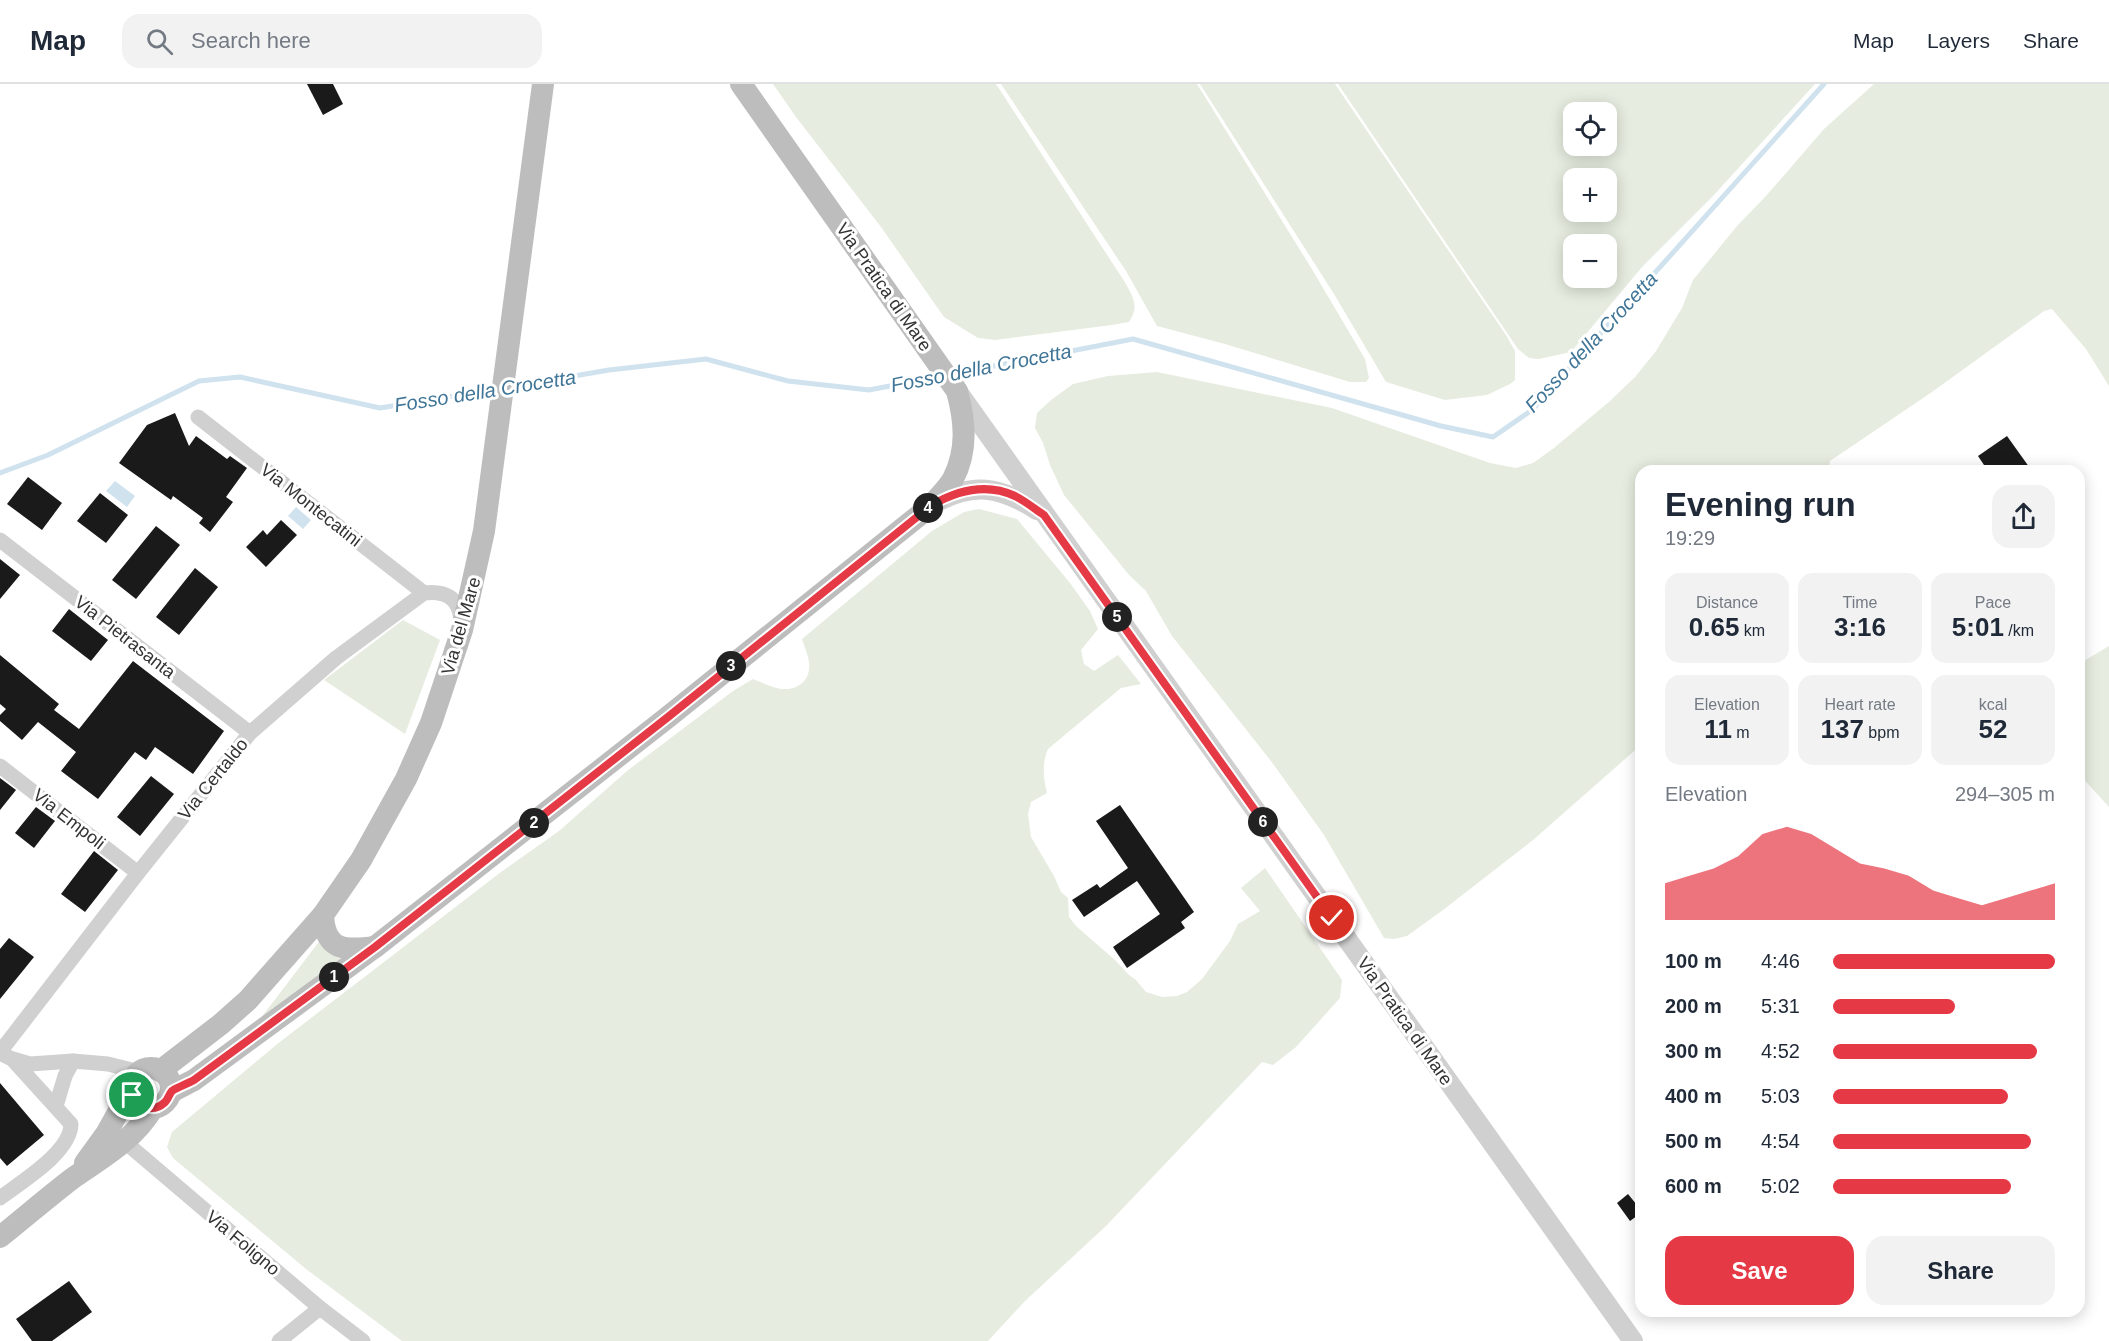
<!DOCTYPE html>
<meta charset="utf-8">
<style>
body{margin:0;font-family:Helvetica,sans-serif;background:#f2f2f3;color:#1f2937;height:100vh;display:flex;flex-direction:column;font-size:22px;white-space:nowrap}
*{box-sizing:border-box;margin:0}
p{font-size:20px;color:#747a83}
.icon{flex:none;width:33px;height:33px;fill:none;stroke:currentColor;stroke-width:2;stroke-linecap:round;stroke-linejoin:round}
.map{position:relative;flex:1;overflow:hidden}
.details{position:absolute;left:1635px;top:381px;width:450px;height:852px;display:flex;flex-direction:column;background:#fff;border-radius:18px;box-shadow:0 3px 15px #0003}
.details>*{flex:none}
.fabs{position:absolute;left:1563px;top:18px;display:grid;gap:12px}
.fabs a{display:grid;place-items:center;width:54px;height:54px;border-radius:12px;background:#fff;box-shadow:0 3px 15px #0003;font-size:30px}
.pin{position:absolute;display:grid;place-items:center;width:51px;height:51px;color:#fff;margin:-26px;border:3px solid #fff;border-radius:50%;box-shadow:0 2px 6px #0007}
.km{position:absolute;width:30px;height:30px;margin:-15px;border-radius:50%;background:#222;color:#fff;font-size:16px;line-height:30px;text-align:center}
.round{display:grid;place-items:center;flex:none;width:63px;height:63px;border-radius:18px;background:#f2f2f3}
.headline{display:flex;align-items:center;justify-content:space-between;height:102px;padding:0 30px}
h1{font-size:33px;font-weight:700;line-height:45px}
.stats{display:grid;grid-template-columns:repeat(3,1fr);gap:9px;height:102px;padding:6px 30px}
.stats div{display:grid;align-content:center;border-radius:15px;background:#f2f2f3;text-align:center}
.stats b{font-size:26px;font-weight:700}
.stats small{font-size:16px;font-weight:400}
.stats p{font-size:16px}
.chart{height:168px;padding:12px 30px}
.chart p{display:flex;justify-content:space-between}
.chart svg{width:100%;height:108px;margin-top:6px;fill:#e63946;opacity:.7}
.cta{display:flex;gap:12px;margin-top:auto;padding:12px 30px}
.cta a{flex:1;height:69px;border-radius:18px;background:#e63946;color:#fff;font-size:24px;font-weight:700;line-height:69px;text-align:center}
.cta a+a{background:#f2f2f3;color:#1f2937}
ul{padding:0 30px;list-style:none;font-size:20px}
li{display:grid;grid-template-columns:96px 72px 1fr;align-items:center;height:45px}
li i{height:15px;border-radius:8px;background:#e63946}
header{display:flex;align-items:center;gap:36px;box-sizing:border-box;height:84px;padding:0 30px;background:#fff;border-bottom:2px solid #e0e1e3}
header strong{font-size:28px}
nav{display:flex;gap:33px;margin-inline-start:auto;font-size:21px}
.search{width:420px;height:54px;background:#f2f2f3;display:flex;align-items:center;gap:15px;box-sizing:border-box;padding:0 21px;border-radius:18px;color:#747a83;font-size:22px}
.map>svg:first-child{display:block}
</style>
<header>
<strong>Map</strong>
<div class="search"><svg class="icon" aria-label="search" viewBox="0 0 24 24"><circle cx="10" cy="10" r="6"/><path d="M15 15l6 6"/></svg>Search here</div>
<nav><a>Map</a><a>Layers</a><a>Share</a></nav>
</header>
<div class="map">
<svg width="2109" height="1257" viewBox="0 0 2109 1257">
<rect width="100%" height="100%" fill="#fff"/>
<g fill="#e6ecdf" fill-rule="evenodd">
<path d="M773,0H996L1126,200C1134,215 1139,223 1129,238L1112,241L995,256L978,254L944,233L881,143L796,33Z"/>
<path d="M1001,0H1197L1310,182L1365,275L1369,294L1366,298H1350L1225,260L1157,242L1126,187Z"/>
<path d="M1200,0H1335L1506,251L1515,267V296L1510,300L1487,311L1445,316L1386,298L1334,210Z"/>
<path d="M1338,0H1815L1712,113L1642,183L1571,268L1539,275L1529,274L1518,265ZM1574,28H1606V62H1574ZM1574,94H1606V128H1574ZM1606,160V194H1574V160Z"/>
<path d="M1874,0H2109V302L2086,265L2052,225L2044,227L1932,308L1830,377L1829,383L1832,387H1641V661L1533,756L1443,826L1407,852L1394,855L1384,854L1324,751L1271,677L1172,552L1146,507L1129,491L1064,411L1050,381L1043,359L1035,344L1037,329L1051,316L1073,300L1108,292L1157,288L1332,324L1490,379L1516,384L1533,379L1554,364L1610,317L1635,293L1656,267L1682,224L1693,196L1737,142L1766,112L1824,45Z"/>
<path d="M979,425L1017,435L1070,499L1090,527L1098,545L1081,566L1084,580L1094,587L1118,571L1141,600L1121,604L1048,665C1042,680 1043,693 1047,709L1031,718L1028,730L1031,753L1054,792L1061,808L1068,814L1069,833L1076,842L1115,876L1129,891L1136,896L1146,908L1162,913L1177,912L1187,908L1202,895L1230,857L1238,840L1260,827L1241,804L1265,784L1342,896L1340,914L1296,963L1273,981L1262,978L1106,1142L1025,1217L988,1257H402L306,1185L173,1074L167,1063L172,1048L276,961L501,788L559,747L627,687L733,607L753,595C769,601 787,612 802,599C808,594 810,586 809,578C808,570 804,562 802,555L932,447L964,428Z"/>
<path d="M403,536L440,556L405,650L324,596Z"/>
<path d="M2109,562V723L2079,690V580Z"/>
<path d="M321,855L336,873L342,875L251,947Z"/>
</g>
<g fill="#cfe2ee">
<path d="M115,397L135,412L127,423L106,407Z"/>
<path d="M296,423L311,436L303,445L288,432Z"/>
</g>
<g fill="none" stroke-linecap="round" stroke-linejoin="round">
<g stroke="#cfe2ee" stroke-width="5">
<path d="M953,290L1133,255L1441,342L1493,353L1532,326L1824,0"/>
<path d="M510,303L609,286L706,275L788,297L869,306L941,292"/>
<path d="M0,389L48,371L199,297L240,293L380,324L498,305"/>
</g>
</g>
<g fill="#1a1a1a">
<path d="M307,0H333L343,20L323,31Z"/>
<path d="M175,329L189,362L196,352L227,375L230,372L247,384L226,413L233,418L210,448L199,439L203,434L173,412L171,416L119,379L147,341Z"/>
<path d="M2007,352L2032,387H1988L1978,372Z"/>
<path d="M28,393L62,419L42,446L7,420Z"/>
<path d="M100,409L128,431L106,459L77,437Z"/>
<path d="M281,436L297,451L266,483L246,463L263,446L267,451Z"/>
<path d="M156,442L180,461L136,515L112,496Z"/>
<path d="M0,475L20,491L0,515Z"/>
<path d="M195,484L218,503L179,551L156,533Z"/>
<path d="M69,525L108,556L91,577L52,547Z"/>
<path d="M0,571L59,620L54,626L79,645L133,577L224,647L193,690L155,663L146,676L135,668L98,715L61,687L76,668L38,638L22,656L0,637V631L6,625L0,620Z"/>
<path d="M151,692L174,710L140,752L117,733Z"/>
<path d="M0,694L16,706L0,726Z"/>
<path d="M1120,721L1194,828L1181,838L1185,844L1127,884L1113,863L1160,830L1137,797L1084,833L1072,816L1097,800L1100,804L1128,784L1096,737Z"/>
<path d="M36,723L55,737L34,764L15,749Z"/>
<path d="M94,767L118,786L85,828L61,810Z"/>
<path d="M9,854L34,873L0,915V865Z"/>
<path d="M0,999L44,1051L7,1082L0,1074Z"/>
<path d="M1628,1110L1641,1126V1129L1630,1137L1617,1119Z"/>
<path d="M69,1197L92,1228L52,1257H32L16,1235Z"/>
</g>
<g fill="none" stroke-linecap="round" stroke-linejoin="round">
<g stroke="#d0d0d0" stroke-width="15">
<path d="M198,333L424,509"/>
<path d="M0,456L250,649"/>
<path d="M0,682L138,789"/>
<path d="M0,968L138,789L250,649L336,574L424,509C445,506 460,514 461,537"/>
<path d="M0,969L12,975L71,1040C71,1068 21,1098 0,1114"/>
<path d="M13,975L30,980L73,977L108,980L140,988"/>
<path d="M56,1022L65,992L73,977"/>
<path d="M125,1058L320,1224L363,1257"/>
<path d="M279,1257L320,1224"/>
</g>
<g stroke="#d0d0d0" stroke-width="20">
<path d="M958,308L1633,1257"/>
<path d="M933,420C973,398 999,402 1037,426"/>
</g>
<g stroke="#bdbdbd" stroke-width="22">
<path d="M323,831C325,867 345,867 375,863"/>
<circle cx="151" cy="1004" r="20"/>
<path d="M160,987L221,940L248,916L323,831L361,776L406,695L431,639L462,546L484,447L543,0"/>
<path d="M171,1008L194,996L375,863L668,633L932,421C939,412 948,404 953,395C968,366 965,337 957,307L741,0"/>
<path d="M85,1079L106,1050L131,1005"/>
<path d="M0,1153C24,1134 48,1113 73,1094C103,1073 133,1057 153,1024"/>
</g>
</g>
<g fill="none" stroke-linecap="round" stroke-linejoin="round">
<g stroke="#fff" stroke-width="12">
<path id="route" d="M132,1011C139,1023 153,1029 164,1019C168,1016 169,1010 172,1007C178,1003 187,1000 194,996L375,863L668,633L932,421C958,406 987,399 1015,412C1025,417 1035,425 1044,431L1332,834"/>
</g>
<use href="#route" stroke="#e63946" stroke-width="8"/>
</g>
<g text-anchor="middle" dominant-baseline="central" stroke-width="6" stroke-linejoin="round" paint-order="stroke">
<g font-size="18" fill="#333" stroke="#fff">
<text transform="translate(884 203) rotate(55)">Via Pratica di Mare</text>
<text transform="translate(311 421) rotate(38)">Via Montecatini</text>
<text transform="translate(461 542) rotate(-74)">Via del Mare</text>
<text transform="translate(125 553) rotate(38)">Via Pietrasanta</text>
<text transform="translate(213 695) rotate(-51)">Via Certaldo</text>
<text transform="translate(69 735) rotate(38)">Via Empoli</text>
<text transform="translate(1405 937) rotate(55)">Via Pratica di Mare</text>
<text transform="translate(243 1159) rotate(40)">Via Foligno</text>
</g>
<g font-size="20" font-style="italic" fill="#3f7597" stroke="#fff">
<text transform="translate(1591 258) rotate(-47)">Fosso della Crocetta</text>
<text transform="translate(981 284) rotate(-11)">Fosso della Crocetta</text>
<text transform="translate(485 307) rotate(-9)">Fosso della Crocetta</text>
</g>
</g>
</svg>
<div class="fabs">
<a><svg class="icon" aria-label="locate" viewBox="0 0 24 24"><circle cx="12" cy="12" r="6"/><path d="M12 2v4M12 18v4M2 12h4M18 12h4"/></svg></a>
<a>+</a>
<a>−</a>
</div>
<div class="pin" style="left:132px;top:1011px;background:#1e9e55"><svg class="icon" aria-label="arrive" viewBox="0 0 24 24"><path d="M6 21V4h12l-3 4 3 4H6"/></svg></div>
<div class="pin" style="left:1332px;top:834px;background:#d93025"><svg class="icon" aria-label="check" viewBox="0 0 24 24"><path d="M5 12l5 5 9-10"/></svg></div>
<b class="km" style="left:334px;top:893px">1</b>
<b class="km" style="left:534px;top:739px">2</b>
<b class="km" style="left:731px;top:582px">3</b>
<b class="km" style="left:928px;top:424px">4</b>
<b class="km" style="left:1117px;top:533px">5</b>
<b class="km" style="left:1263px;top:738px">6</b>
<section class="details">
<div class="headline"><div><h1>Evening run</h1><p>19:29</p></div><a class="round"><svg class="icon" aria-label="share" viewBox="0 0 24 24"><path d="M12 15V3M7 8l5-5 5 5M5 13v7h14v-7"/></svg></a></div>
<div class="stats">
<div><p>Distance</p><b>0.65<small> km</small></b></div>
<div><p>Time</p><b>3:16</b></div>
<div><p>Pace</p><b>5:01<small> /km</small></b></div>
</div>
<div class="stats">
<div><p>Elevation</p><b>11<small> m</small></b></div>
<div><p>Heart rate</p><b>137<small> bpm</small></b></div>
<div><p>kcal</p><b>52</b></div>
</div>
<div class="chart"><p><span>Elevation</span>294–305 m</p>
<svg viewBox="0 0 160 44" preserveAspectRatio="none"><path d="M0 44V29L10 26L20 23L30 18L40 9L50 6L60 9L70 15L80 21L90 23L100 26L110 32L120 35L130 38L140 35L150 32L160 29V44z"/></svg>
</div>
<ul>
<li><b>100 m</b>4:46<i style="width:100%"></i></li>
<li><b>200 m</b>5:31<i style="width:55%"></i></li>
<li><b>300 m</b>4:52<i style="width:92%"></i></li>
<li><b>400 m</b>5:03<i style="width:79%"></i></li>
<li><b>500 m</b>4:54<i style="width:89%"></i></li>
<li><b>600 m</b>5:02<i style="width:80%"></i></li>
</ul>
<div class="cta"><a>Save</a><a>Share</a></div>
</section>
</div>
